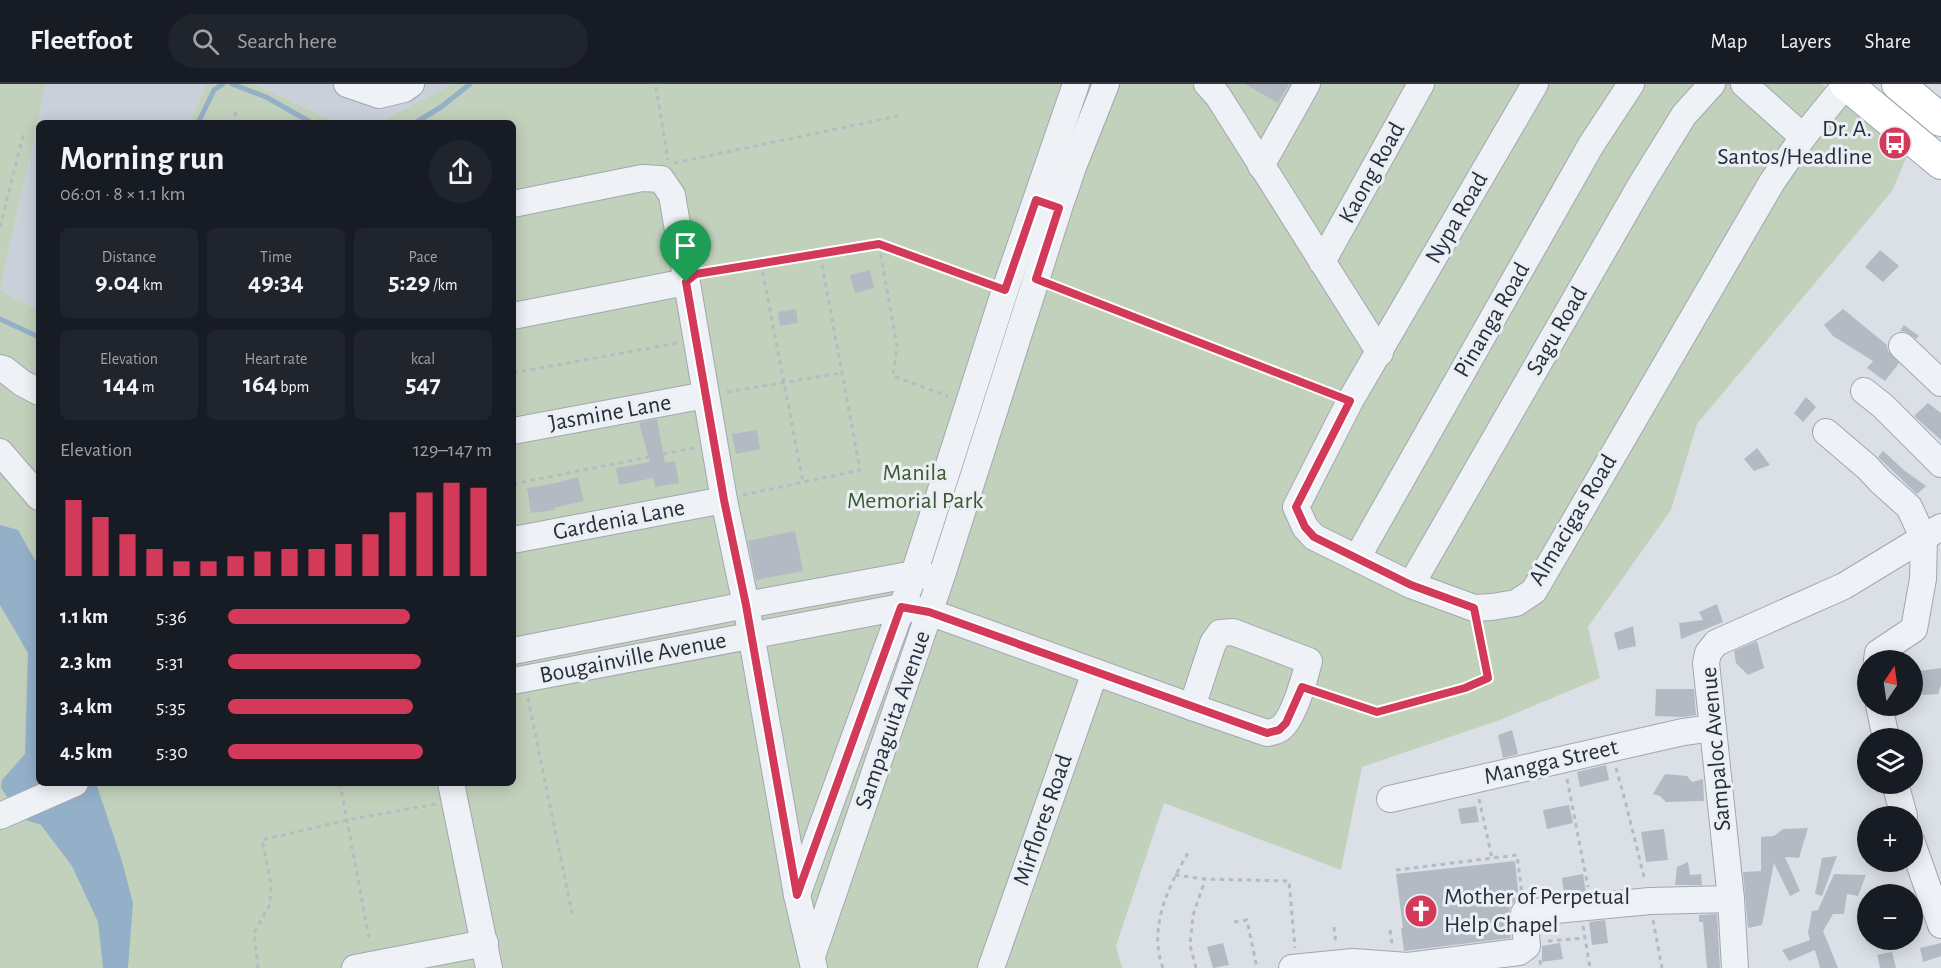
<!DOCTYPE html>
<meta charset="utf-8">
<style>
body{margin:0;font-family:"Alegreya Sans",sans-serif;background:#20242c;color:#f1f3f6;height:100vh;display:flex;flex-direction:column;font-size:22px;white-space:nowrap}
*{box-sizing:border-box;margin:0}
p{font-size:20px;color:#9ea1a6}
.icon{flex:none;width:33px;height:33px;fill:none;stroke:currentColor;stroke-width:2;stroke-linecap:round;stroke-linejoin:round}
.map{position:relative;flex:1;overflow:hidden}
.side{position:absolute;left:36px;top:36px;width:480px;height:666px;display:flex;flex-direction:column;background:#171b24;border-radius:9px;box-shadow:0 3px 15px #0003}
.side>*{flex:none}
.needle{width:39px;rotate:13deg}
.fabs{position:absolute;left:1857px;top:566px;display:grid;gap:12px}
.fabs a{display:grid;place-items:center;width:66px;height:66px;border-radius:50%;background:#171b24;box-shadow:0 3px 15px #0003;font-size:30px}
.pin{position:absolute;display:grid;place-items:center;width:51px;height:51px;color:#fff;margin:-62px -26px;border-radius:50% 50% 50% 0;rotate:-45deg;box-shadow:0 0 6px #0007}
.pin .icon{rotate:45deg}
.round{display:grid;place-items:center;flex:none;width:63px;height:63px;border-radius:32px;background:#20242c}
.head{display:flex;align-items:center;justify-content:space-between;height:102px;padding:0 24px}
h1{font-size:33px;font-weight:700;line-height:45px}
.stats{display:grid;grid-template-columns:repeat(3,1fr);gap:9px;height:102px;padding:6px 24px}
.stats div{display:grid;align-content:center;border-radius:9px;background:#20242c;text-align:center}
.stats b{font-size:26px;font-weight:700}
.stats small{font-size:16px;font-weight:400}
.stats p{font-size:16px}
.chart{height:168px;padding:12px 24px}
.chart p{display:flex;justify-content:space-between}
.chart svg{width:100%;height:108px;margin-top:6px;stroke:#d33958;stroke-width:6}
ul{padding:0 24px;list-style:none;font-size:20px}
li{display:grid;grid-template-columns:96px 72px 1fr;align-items:center;height:45px}
li i{height:15px;border-radius:8px;background:#d33958}
header{display:flex;align-items:center;gap:36px;box-sizing:border-box;height:84px;padding:0 30px;background:#171b24;border-bottom:2px solid #363941}
header strong{font-size:28px}
nav{display:flex;gap:33px;margin-inline-start:auto;font-size:21px}
.search{width:420px;height:54px;background:#20242c;display:flex;align-items:center;gap:15px;box-sizing:border-box;padding:0 21px;border-radius:33px;color:#9ea1a6;font-size:22px}
.map>svg:first-child{display:block}
</style>
<header>
<strong>Fleetfoot</strong>
<div class="search"><svg class="icon" aria-label="search" viewBox="0 0 24 24"><circle cx="10" cy="10" r="6"/><path d="M15 15l6 6"/></svg>Search here</div>
<nav><a>Map</a><a>Layers</a><a>Share</a></nav>
</header>
<div class="map">
<svg width="1941" height="884" viewBox="0 0 1941 884">
<rect width="100%" height="100%" fill="#dbe0e7"/>
<g fill="#c9d0d9">
<path d="M46,0H206L190,39H39V227L0,206Z"/>
<path d="M254,0H452L378,39H338Z"/>
</g>
<g fill="#c2d1bc">
<path d="M0,0H46L0,206L39,227V699H513V39H378L452,0H1822L1908,70L1892,107L1697,340L1671,426L1588,543L1600,594L1497,637L1362,683L1341,786L1164,719L1116,862L1122,884H0Z"/>
<path d="M206,0H254L338,39H190Z"/>
</g>
<path fill="#94b0c9" d="M0,441L18,446L39,483V699H96L122,777L133,819L128,884H103L98,838L72,782L41,741L23,735L1,704L2,696L25,670L28,569L0,521Z"/>
<g fill="none" stroke-linecap="round" stroke-linejoin="round">
<g stroke="#94b0c9" stroke-width="5">
<path d="M232,0L266,13L312,39"/>
<path d="M198,39L214,6L223,0"/>
<path d="M415,39L441,23L470,0"/>
<path d="M0,235L39,253"/>
</g>
</g>
<g fill="#b3bac4">
<path d="M1245,0H1289L1278,19Z"/>
<path d="M1880,166L1899,182L1883,198L1865,183Z"/>
<path d="M870,186L874,204L855,209L850,191Z"/>
<path d="M796,225L798,239L780,242L778,228Z"/>
<path d="M1843,225L1887,261L1888,267L1899,279L1885,297L1867,284L1873,277L1833,252L1824,241Z"/>
<path d="M1904,241L1919,252L1916,255L1906,248L1900,247Z"/>
<path d="M1806,313L1816,323L1803,338L1794,329Z"/>
<path d="M1928,319L1941,329V356L1914,332Z"/>
<path d="M657,335L665,379L675,377L679,399L655,403L653,394L619,401L616,384L650,378L639,339Z"/>
<path d="M757,346L760,365L736,370L732,350Z"/>
<path d="M1757,364L1770,381L1754,387L1744,375Z"/>
<path d="M1883,367L1905,387L1926,402L1917,410L1878,373Z"/>
<path d="M578,393L584,417L554,424L555,426L531,429L527,404L556,399Z"/>
<path d="M795,447L803,487L756,496L748,457Z"/>
<path d="M1717,520L1723,538L1681,555L1679,539L1703,536L1699,528Z"/>
<path d="M1633,542L1636,562L1618,566L1614,549Z"/>
<path d="M1757,557L1764,584L1748,591L1736,579L1734,567Z"/>
<path d="M1941,584V601L1938,610L1922,611L1912,588Z"/>
<path d="M1656,605H1694L1696,631L1683,633L1655,632Z"/>
<path d="M1512,646L1518,670L1503,674L1498,651Z"/>
<path d="M1606,681L1609,696L1580,703L1577,688Z"/>
<path d="M1665,690L1687,692L1692,698L1703,695L1704,717L1666,718L1660,712L1653,710Z"/>
<path d="M1569,721L1573,739L1547,745L1543,726Z"/>
<path d="M1476,722L1479,738L1461,740L1458,725Z"/>
<path d="M1808,744L1799,774L1785,773L1800,807L1790,812L1774,779L1762,841L1748,844L1743,788L1761,787V753L1774,752L1783,745Z"/>
<path d="M1664,745L1668,776L1646,778L1641,748Z"/>
<path d="M1837,772L1822,812L1815,810L1822,774Z"/>
<path d="M1515,777L1519,815L1515,817L1510,823L1509,830L1511,854L1404,867L1401,844H1403L1396,790Z"/>
<path d="M1688,778L1690,791L1701,790L1702,801H1675L1677,783Z"/>
<path d="M1583,790L1586,808L1564,810L1562,794Z"/>
<path d="M1834,790L1866,791L1858,812L1847,810L1844,830H1833L1823,847L1838,884H1820L1815,866L1789,877L1782,866L1810,856L1808,849L1812,827L1818,826Z"/>
<path d="M1717,830L1720,884H1707L1703,838H1699V831Z"/>
<path d="M1605,836L1608,859L1592,861L1589,838Z"/>
<path d="M1223,859L1229,881L1213,884L1207,863Z"/>
<path d="M1560,859L1563,875L1542,878V862Z"/>
<path d="M1941,859V872L1923,878L1920,864Z"/>
<path d="M1892,868L1896,884H1880L1877,871Z"/>
</g>
<g fill="none" stroke-linecap="round" stroke-linejoin="round">
<g stroke="#a1a7b1" stroke-width="28">
<g id="minor">
<path d="M347,0L379,11L404,5L411,0"/>
<path d="M1207,0L1218,12L1380,269"/>
<path d="M1535,0L1350,317L1296,423L1305,443L1314,453L1411,501L1474,524L1492,523L1516,519L1534,507L1772,98L1803,53L1846,0"/>
<path d="M1744,0L1803,53"/>
<path d="M1261,82L1307,0"/>
<path d="M513,120L642,94L661,95L672,111L724,416L746,521L797,811L814,884"/>
<path d="M1322,178L1421,0"/>
<path d="M513,232L686,198"/>
<path d="M1902,262L1941,299"/>
<path d="M0,284L4,285L22,299L39,308"/>
<path d="M1864,307L1883,322L1941,380"/>
<path d="M513,347L706,311"/>
<path d="M1826,348L1867,383L1880,397L1909,423L1924,455L1923,495L1914,545L1878,569L1877,576"/>
<path d="M0,368L39,413"/>
<path d="M513,456L724,416"/>
<path d="M1357,474L1591,61L1631,0"/>
<path d="M1411,501L1642,99L1684,31L1712,0"/>
<path d="M1233,548L1309,577C1305,594 1294,633 1281,644C1277,647 1272,648 1267,649L1192,623L1213,559L1220,549Z"/>
<path d="M513,567L746,521L914,490L926,492"/>
<path d="M513,597L901,523L929,528L1192,623"/>
<path d="M1879,621L1886,654"/>
<path d="M451,699L489,884"/>
<path d="M1895,699L1904,732"/>
<path d="M1390,715L1683,648L1713,644"/>
<path d="M0,732L75,699"/>
<path d="M1912,759L1941,841"/>
<path d="M797,811L914,490L1005,206L1076,0"/>
<path d="M812,872L941,494L1059,124L1073,83L1106,0"/>
<path d="M355,884L485,859"/>
<path d="M991,884L1095,588"/>
<path d="M1292,884L1353,878L1408,882L1519,868L1527,862L1524,829L1650,817L1731,815"/>
<path d="M1735,884L1731,815L1706,579L1708,569L1716,559L1844,502L1941,443"/>
</g>
</g>
<g stroke="#9aa5b3" stroke-width="34">
<g id="major">
<path d="M1846,0L1941,79"/>
<path d="M1898,0L1941,36"/>
</g>
</g>
<g stroke="#b6bbc1" stroke-width="3" stroke-dasharray="4.5 4.5" stroke-linecap="butt">
<path d="M656,3L668,76"/>
<path d="M235,28L238,39"/>
<path d="M674,79L898,32"/>
<path d="M0,143L24,48"/>
<path d="M879,161L897,262L893,292L948,312"/>
<path d="M761,179L803,398"/>
<path d="M705,189L879,161L987,199"/>
<path d="M1056,203L1332,310"/>
<path d="M513,289L677,259"/>
<path d="M727,308L841,289"/>
<path d="M513,400L694,364"/>
<path d="M743,411L860,386L820,170"/>
<path d="M1321,610L1377,628L1465,604L1488,594L1477,543"/>
<path d="M528,614L573,834"/>
<path d="M1616,684L1626,720L1645,797"/>
<path d="M1567,695L1588,803"/>
<path d="M340,699L370,859"/>
<path d="M1479,715L1492,774"/>
<path d="M1396,786L1517,771L1522,810"/>
<path d="M1175,791L1205,795L1289,797L1295,864"/>
<path d="M1653,836L1662,884"/>
<path d="M1234,838L1247,836L1257,884"/>
<path d="M1583,842L1590,884"/>
<path d="M1334,843L1336,860"/>
<path d="M1390,846L1392,860"/>
<path d="M1548,857L1585,854"/>
<path d="M1540,876L1541,884"/>
<path d="M258,884L254,849L270,820L271,800L262,756L347,736L436,720"/>
<path d="M1163,884C1148,844 1168,803 1188,769"/>
<path d="M1196,884L1190,861L1193,831L1205,796"/>
</g>
<use href="#minor" stroke="#eef1f5" stroke-width="26"/>
<use href="#major" stroke="#fff" stroke-width="32"/>
</g>
<g fill="none" stroke-linecap="round" stroke-linejoin="round">
<g stroke="#fff" stroke-width="12">
<path id="route" d="M1036,116L1059,124L1036,195L1350,317L1296,423L1305,443L1314,453L1411,501L1474,524L1488,594L1465,604L1377,628L1302,603L1286,639L1279,646L1267,649L929,528L901,523L797,811L746,521L724,416L686,198L696,190L879,160L1005,206Z"/>
</g>
<use href="#route" stroke="#d33958" stroke-width="8"/>
</g>
<defs>
<g id="bus-disc" transform="scale(1.725)"><circle r="9.5" fill="#d33958" stroke="#ebeff4"/><path d="M-5-6H5V4H4V6H2V4H-2V6H-4V4H-5ZM-3.5-4V0h7V-4ZM-3.5 1.2v1.5H-2V1.2ZM2 1.2v1.5H3.5V1.2Z" fill="#fff"/></g>
<g id="church-disc" transform="scale(1.725)"><circle r="9.5" fill="#d33958" stroke="#ebeff4"/><path d="M-1.2-6h2.4v3.5h3.3v2.4h-3.3V6h-2.4V-.1h-3.3v-2.4h3.3Z" fill="#fff"/></g>
</defs>
<g fill-rule="evenodd">
<use href="#bus-disc" x="1895" y="59"/>
<use href="#church-disc" x="1421" y="827"/>
</g>
<g text-anchor="middle" dominant-baseline="central" stroke-width="6" stroke-linejoin="round" paint-order="stroke">
<g font-size="24" fill="#252f3d" stroke="#ebeff4" text-anchor="end">
<text x="1872" y="45">Dr. A.<tspan x="1872" dy="28">Santos/Headline</tspan></text>
<text x="1444" y="813" text-anchor="start">Mother of Perpetual<tspan x="1444" dy="28">Help Chapel</tspan></text>
</g>
<g font-size="24" fill="#252f3d" stroke="#ebeff4">
<text transform="translate(1372 89) rotate(-61)">Kaong Road</text>
<text transform="translate(1457 134) rotate(-60)">Nypa Road</text>
<text transform="translate(1492 236) rotate(-60)">Pinanga Road</text>
<text transform="translate(1557 247) rotate(-60)">Sagu Road</text>
<text transform="translate(610 329) rotate(-10)">Jasmine Lane</text>
<text transform="translate(619 436) rotate(-11)">Gardenia Lane</text>
<text transform="translate(1573 436) rotate(-59)">Almacigas Road</text>
<text transform="translate(633 574) rotate(-11)">Bougainville Avenue</text>
<text transform="translate(893 636) rotate(-71)">Sampaguita Avenue</text>
<text transform="translate(1716 665) rotate(-95)">Sampaloc Avenue</text>
<text transform="translate(1551 678) rotate(-13)">Mangga Street</text>
<text transform="translate(1043 736) rotate(-71)">Mirflores Road</text>
</g>
<g font-size="24" fill="#3b5a32" stroke="#ebeff4">
<text x="915" y="389">Manila<tspan x="915" dy="28">Memorial Park</tspan></text>
</g>
</g>
</svg>
<div class="fabs">
<a><svg class="needle" viewBox="-14 -14 28 28"><path d="M0-13l5 13h-10z" fill="#e53935"/><path d="M0 13l5-13h-10z" fill="#9ea1a6"/></svg></a>
<a><svg class="icon" aria-label="layers" viewBox="0 0 24 24"><path d="M12 4l9 5-9 5-9-5zM3 14l9 5 9-5"/></svg></a>
<a>+</a>
<a>−</a>
</div>
<div class="pin" style="left:686px;top:198px;background:#1e9e55"><svg class="icon" aria-label="arrive" viewBox="0 0 24 24"><path d="M6 21V4h12l-3 4 3 4H6"/></svg></div>
<section class="side">
<div class="head"><div><h1>Morning run</h1><p>06:01 · 8 × 1.1 km</p></div><a class="round"><svg class="icon" aria-label="share" viewBox="0 0 24 24"><path d="M12 15V3M7 8l5-5 5 5M5 13v7h14v-7"/></svg></a></div>
<div class="stats">
<div><p>Distance</p><b>9.04<small> km</small></b></div>
<div><p>Time</p><b>49:34</b></div>
<div><p>Pace</p><b>5:29<small> /km</small></b></div>
</div>
<div class="stats">
<div><p>Elevation</p><b>144<small> m</small></b></div>
<div><p>Heart rate</p><b>164<small> bpm</small></b></div>
<div><p>kcal</p><b>547</b></div>
</div>
<div class="chart"><p><span>Elevation</span>129–147 m</p>
<svg viewBox="0 0 160 44" preserveAspectRatio="none"><path d="M5 44V13M15 44V20M25 44V27M35 44V33M45 44V38M55 44V38M65 44V36M75 44V34M85 44V33M95 44V33M105 44V31M115 44V27M125 44V18M135 44V10M145 44V6M155 44V8"/></svg>
</div>
<ul>
<li><b>1.1 km</b>5:36<i style="width:69%"></i></li>
<li><b>2.3 km</b>5:31<i style="width:73%"></i></li>
<li><b>3.4 km</b>5:35<i style="width:70%"></i></li>
<li><b>4.5 km</b>5:30<i style="width:74%"></i></li>
</ul>
</section>
</div>
